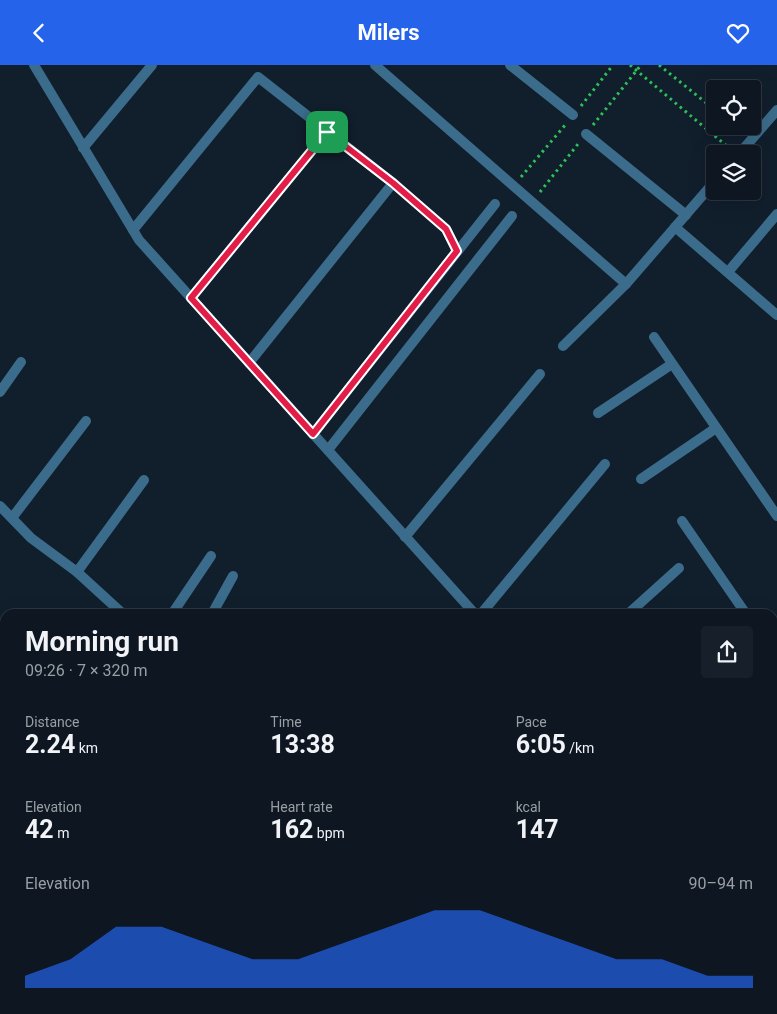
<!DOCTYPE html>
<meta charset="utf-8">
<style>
body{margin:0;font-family:Roboto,sans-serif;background:#161f2a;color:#f1f3f6;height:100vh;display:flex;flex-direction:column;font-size:19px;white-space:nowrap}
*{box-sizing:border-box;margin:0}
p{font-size:16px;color:#9a9fa5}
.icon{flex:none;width:28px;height:28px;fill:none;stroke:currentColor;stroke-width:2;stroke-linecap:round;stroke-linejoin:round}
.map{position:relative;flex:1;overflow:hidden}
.panel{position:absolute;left:0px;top:544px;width:778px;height:406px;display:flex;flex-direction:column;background:#0d1621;border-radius:15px 15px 0 0;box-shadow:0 5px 20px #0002,0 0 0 1px #2d353f}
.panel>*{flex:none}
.tools{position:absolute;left:706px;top:15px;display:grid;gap:10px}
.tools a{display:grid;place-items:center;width:55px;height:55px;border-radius:5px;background:#0d1621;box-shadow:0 5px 20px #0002,0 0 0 1px #2d353f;font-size:25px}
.pin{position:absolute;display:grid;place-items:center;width:42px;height:42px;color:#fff;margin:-21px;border-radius:10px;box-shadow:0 2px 8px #0006}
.round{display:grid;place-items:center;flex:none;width:52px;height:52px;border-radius:5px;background:#161f2a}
.overview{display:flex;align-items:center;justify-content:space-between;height:85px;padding:0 25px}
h1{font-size:28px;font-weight:700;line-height:38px}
.figures{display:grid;grid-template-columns:repeat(3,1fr);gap:8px;height:85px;padding:5px 25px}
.figures div{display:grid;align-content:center}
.figures b{font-size:25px;font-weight:700}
.figures small{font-size:14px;font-weight:400}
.figures p{font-size:14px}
.chart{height:140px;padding:10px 25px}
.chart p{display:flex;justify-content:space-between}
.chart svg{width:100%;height:90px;margin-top:5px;fill:#2563eb;opacity:.7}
header{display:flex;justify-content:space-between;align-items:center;height:65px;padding:0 25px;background:#2563eb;color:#fff;font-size:22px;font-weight:700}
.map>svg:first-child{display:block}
</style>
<header><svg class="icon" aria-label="back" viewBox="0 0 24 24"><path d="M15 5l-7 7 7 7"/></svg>Milers<svg class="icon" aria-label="heart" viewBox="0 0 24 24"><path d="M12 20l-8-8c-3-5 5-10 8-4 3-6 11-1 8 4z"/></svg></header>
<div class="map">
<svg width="777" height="949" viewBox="0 0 777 949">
<rect width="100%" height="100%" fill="#111e2c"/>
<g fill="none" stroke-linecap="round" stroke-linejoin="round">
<g stroke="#2fc059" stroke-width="3" stroke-dasharray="2.5 4" stroke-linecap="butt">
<path d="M630,0L728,82"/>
<path d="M659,0L715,45"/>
<path d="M581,41L613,0"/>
<path d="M593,60L641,0"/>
<path d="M735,61L742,67"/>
<path d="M521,112L566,59"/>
<path d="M540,127L578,79"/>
</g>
<g stroke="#3b6c8b" stroke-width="10">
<path d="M34,0L139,175L475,549"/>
<path d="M375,0L626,219"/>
<path d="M510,0L573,50"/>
<path d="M586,69L686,150"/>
<path d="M83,83L152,0"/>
<path d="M739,89L777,45"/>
<path d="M675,162L777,250"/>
<path d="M133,165L258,12L393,118L446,164L457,186"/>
<path d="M728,207L777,149"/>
<path d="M191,233L327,67"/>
<path d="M654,272L777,451"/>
<path d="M563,281L626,219L715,116"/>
<path d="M249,298L393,118"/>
<path d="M0,327L21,297"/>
<path d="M598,348L672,299"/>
<path d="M313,369L495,139"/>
<path d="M328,385L512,151"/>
<path d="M641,414L716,363"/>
<path d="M0,441L31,473L77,507L123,549"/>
<path d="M12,453L86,356"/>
<path d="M682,456L746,549"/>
<path d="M405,472L540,309"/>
<path d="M77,507L144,415"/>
<path d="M172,549L211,491"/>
<path d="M212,549L233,511"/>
<path d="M481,549L605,399"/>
<path d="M628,549L679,503"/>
<path d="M0,574L5,577"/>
<path d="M772,587L777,594"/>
<path d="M0,701L5,693"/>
<path d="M772,708L777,706"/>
<path d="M227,945L234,947L237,945"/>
<path d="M646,945L647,949"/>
<path d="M382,949L388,945"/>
</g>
</g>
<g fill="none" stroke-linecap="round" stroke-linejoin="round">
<g stroke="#fff" stroke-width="10">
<path id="route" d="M327,67L393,118L446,164L457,186L313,369L191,233Z"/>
</g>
<use href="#route" stroke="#e11d48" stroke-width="6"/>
</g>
</svg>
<div class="tools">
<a><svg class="icon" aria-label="locate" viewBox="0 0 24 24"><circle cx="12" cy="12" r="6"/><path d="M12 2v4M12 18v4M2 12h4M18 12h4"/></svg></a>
<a><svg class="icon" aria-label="layers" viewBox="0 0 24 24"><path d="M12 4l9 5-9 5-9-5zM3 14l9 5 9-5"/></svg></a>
</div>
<div class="pin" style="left:327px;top:67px;background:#1e9e55"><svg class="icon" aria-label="arrive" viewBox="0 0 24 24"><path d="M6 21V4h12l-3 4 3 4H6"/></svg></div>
<section class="panel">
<div class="overview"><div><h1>Morning run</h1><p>09:26 · 7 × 320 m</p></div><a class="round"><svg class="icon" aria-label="share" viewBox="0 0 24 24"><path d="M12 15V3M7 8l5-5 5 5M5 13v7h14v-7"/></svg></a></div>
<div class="figures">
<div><p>Distance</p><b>2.24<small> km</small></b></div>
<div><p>Time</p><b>13:38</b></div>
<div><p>Pace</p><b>6:05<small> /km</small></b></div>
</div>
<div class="figures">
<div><p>Elevation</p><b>42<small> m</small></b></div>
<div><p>Heart rate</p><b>162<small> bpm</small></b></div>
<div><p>kcal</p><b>147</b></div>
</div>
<div class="chart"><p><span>Elevation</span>90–94 m</p>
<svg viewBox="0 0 160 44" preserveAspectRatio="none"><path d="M0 44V38L10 30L20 14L30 14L40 22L50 30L60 30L70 22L80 14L90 6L100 6L110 14L120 22L130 30L140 30L150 38L160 38V44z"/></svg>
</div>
</section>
</div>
